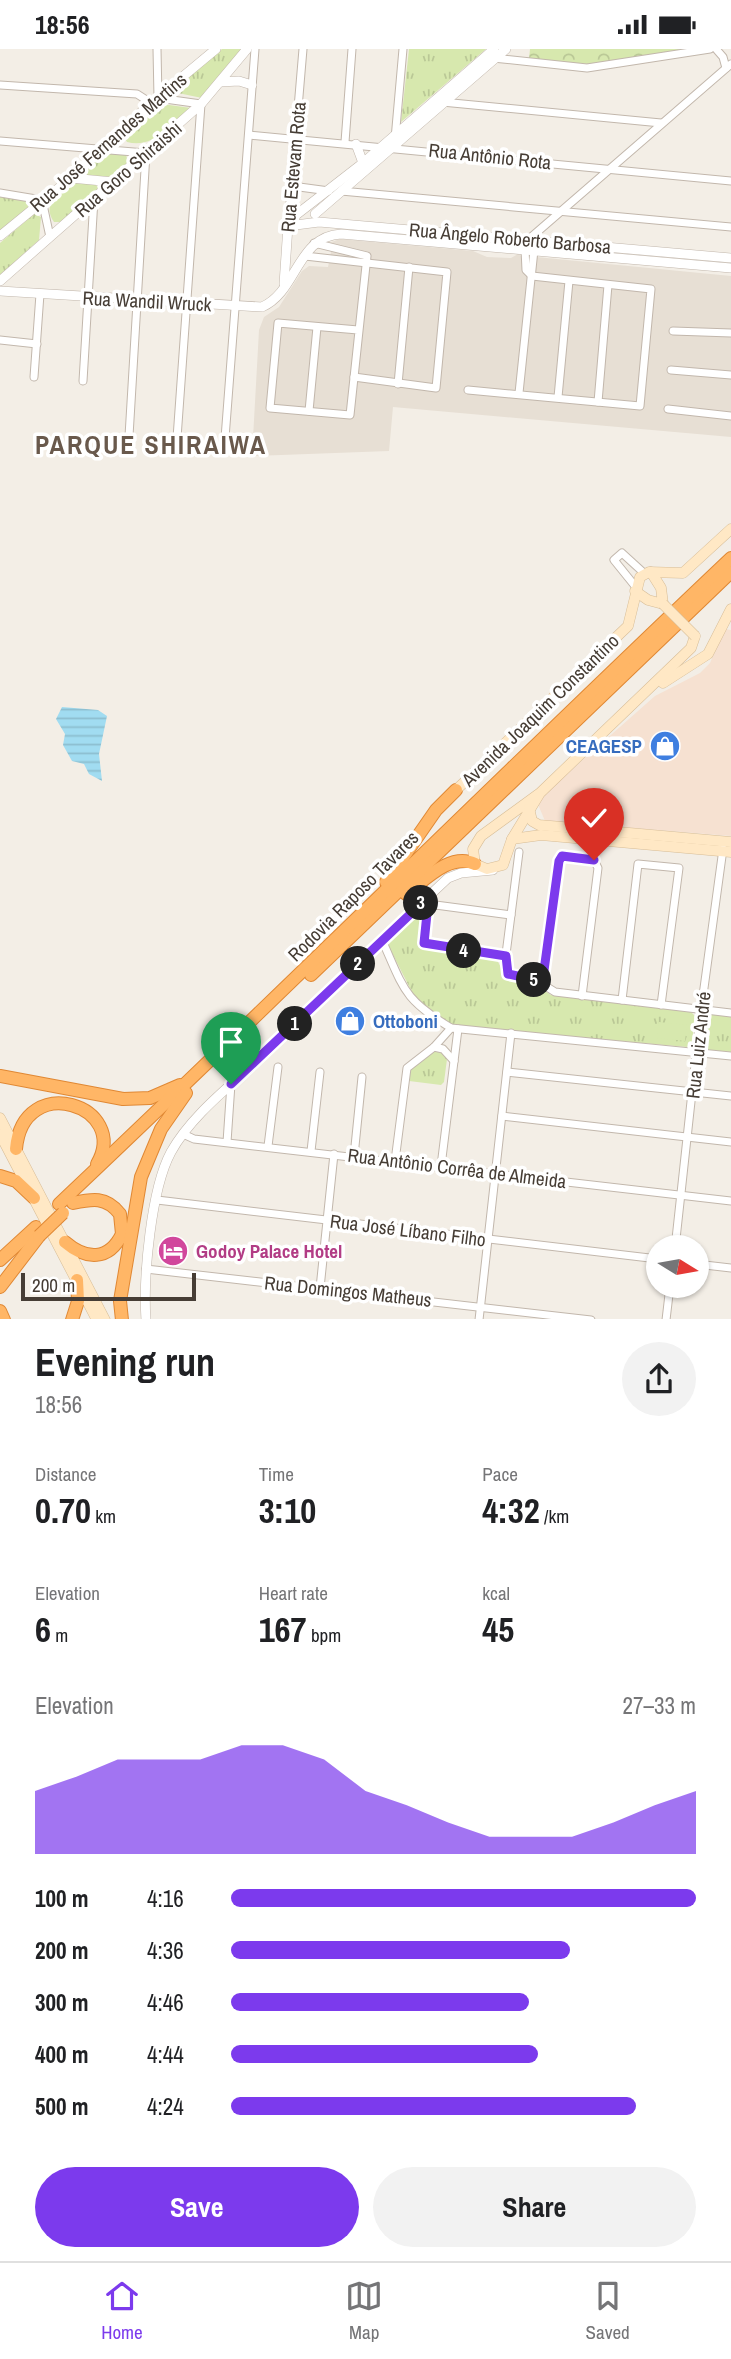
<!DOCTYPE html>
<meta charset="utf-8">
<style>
body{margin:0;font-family:"Archivo Narrow",sans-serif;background:#f2f2f2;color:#202124;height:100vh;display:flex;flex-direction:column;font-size:26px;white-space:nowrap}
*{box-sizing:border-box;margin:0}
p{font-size:23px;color:#757577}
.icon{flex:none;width:38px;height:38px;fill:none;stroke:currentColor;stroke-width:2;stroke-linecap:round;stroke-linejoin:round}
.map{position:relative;height:1270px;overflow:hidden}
.panel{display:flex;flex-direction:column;background:#fff;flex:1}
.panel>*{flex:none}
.needle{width:46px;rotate:101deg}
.tools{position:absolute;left:646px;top:1186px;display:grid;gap:14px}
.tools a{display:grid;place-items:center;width:63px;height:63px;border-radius:50%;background:#fff;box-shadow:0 2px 5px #0004;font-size:35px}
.scale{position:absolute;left:21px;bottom:18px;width:175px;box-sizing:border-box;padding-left:7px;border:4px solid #463d35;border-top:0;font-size:19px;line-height:24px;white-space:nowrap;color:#463d35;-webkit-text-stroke:5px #fff;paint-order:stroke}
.pin{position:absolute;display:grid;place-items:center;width:60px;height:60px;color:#fff;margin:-72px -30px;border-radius:50% 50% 50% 0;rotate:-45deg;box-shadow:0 0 7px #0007}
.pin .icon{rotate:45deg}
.km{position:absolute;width:35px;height:35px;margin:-18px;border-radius:50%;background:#222;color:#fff;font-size:19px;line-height:35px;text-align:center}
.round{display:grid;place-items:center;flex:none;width:74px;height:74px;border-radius:37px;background:#f2f2f2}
.head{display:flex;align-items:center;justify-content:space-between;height:119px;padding:0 35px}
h1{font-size:38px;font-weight:700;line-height:52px}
.stats{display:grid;grid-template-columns:repeat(3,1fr);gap:10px;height:119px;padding:7px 35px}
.stats div{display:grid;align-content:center}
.stats b{font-size:35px;font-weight:700}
.stats small{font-size:19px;font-weight:400}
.stats p{font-size:19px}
.chart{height:196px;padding:14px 35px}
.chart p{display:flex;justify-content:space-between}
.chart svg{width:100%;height:126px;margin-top:7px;fill:#7c3aed;opacity:.7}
.action{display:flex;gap:14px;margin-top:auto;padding:14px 35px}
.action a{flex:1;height:80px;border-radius:42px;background:#7c3aed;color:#fff;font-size:28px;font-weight:700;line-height:80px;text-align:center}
.action a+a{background:#f2f2f2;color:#202124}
ul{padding:0 35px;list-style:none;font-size:23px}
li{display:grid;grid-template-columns:112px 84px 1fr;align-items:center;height:52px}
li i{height:18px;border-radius:9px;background:#7c3aed}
.status{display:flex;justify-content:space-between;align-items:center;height:49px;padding:0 35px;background:#fff;direction:ltr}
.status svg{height:19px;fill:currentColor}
.tabs{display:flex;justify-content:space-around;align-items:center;height:98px;border-top:2px solid #e0e0e0;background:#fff;font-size:19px;color:#757577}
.tabs a{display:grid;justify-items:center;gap:4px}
.tabs .current{color:#7c3aed}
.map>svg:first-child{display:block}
</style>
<div class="status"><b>18:56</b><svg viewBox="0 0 49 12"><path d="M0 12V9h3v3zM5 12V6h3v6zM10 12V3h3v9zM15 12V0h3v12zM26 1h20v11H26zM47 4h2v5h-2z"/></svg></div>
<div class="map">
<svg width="731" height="1271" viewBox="0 0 731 1271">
<defs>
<pattern id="grass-tufts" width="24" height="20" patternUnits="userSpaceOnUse" patternTransform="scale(1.75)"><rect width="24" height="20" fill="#d7e8ae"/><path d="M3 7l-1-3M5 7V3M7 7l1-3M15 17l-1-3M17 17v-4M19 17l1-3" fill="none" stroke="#bac896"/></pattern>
<pattern id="forest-crowns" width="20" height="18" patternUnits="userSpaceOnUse" patternTransform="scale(1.75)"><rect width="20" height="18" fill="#d7e8ae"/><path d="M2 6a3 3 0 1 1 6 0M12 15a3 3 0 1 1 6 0" fill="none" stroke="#bac896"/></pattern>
<pattern id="water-rules" width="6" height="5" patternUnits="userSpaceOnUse" patternTransform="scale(1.75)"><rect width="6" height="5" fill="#a1dcf1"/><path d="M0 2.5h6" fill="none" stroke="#8cbecf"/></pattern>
</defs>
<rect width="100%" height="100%" fill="#f3eee6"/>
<path fill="#e7dfd4" d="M340,190L473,202L487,208L511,209L518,205L523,208V223L535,225L536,208L731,227V388L393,358L389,402L252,407L259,281L264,268L279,258L302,222L309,217L328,218L332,198L323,196Z"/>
<path fill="#f6e1d1" d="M725,580L731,581V787L545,772L537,753L543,746L655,647L700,624L710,614Z"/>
<g fill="url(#grass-tufts)">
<path d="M222,0H242L202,49L178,44L177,38Z"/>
<path d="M409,0H486L401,73Z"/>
<path d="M162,55L191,59C171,76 154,100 127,93L124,88Z"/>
<path d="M104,102L126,105L128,115L113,128L86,126L83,123Z"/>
<path d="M73,134L94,135L98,138L96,144L61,173H54C41,155 59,143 73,134Z"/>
<path d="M0,148L25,149L29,154L28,159L0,182Z"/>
<path d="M34,165L41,168L39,191L0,226V194Z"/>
<path d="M419,861L423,863L420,891L432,901L496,909L507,930L532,933L551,946L691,963L695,967L692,994L687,998L453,977L417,953L387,894Z"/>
<path d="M705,964L731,967V1003L706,1001L702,993Z"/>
<path d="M435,1001L440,1002L447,1010L444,1033L441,1036L409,1032L408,1021Z"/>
</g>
<path fill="url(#forest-crowns)" d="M530,0H686L588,15L529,10Z"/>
<path fill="#d7e8ae" d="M659,973L687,976L685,992L657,989Z"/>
<path fill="url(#water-rules)" d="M62,658L98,661L107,667L99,705L102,732L89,725L84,715L72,712L63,696L65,685L56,670Z"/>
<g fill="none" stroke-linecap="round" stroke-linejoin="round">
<g stroke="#c2b7ac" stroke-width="9">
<g id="minor">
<path d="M157,0L158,49L201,55L177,389"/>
<path d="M716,0L723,8L726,19"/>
<path d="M493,9L587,19L710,0"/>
<path d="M0,36L137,45L151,54"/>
<path d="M442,53L661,74"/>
<path d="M249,86L731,132"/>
<path d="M395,90L403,0"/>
<path d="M0,92L146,104L129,387"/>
<path d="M345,93L352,0"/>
<path d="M292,137L329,142"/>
<path d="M341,142L731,178"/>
<path d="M0,144L42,151L50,188"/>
<path d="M288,177L303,0"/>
<path d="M529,190L731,15"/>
<path d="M314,194L367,207L350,366L270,359L278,274L358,281"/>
<path d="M305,207L447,223L436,339L354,328"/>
<path d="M673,282L731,284"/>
<path d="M0,291L37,295"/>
<path d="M671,321L731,326"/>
<path d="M34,328L40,245"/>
<path d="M83,332L94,150"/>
<path d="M398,335L409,218"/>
<path d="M468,341L640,357L651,240L532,227L526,221L525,200"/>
<path d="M519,344L534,201"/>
<path d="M558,348L569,232"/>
<path d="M598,353L608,236"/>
<path d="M668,360L731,367"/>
<path d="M309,362L317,278"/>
<path d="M224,402L255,0"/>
<path d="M635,537L614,511L622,504L645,525"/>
<path d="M519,803L505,913L508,925L536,931L555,943L731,964"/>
<path d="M422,854L428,855L424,894L506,907"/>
<path d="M428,855L511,866"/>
<path d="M382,891C404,940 403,950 451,979L731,1007"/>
<path d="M542,936L559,812L562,807L594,811L598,819L582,947"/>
<path d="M622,951L638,815L679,819L661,956"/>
<path d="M434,998L443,1000L454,1012"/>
<path d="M507,1023L731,1047"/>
<path d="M502,1067L731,1093"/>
<path d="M183,1085L194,1090L731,1152"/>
<path d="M227,1093L231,1035"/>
<path d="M268,1097L278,1018"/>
<path d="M311,1102L320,1023"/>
<path d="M354,1107L362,1028"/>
<path d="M395,1112L407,1019L434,998L451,979"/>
<path d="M441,1117L458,980"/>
<path d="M157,1151L658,1210"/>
<path d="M675,1199L701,961L723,800"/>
<path d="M696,1215L731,1219"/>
<path d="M146,1220L591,1271"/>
<path d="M320,1239L334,1105"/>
<path d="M479,1271L511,984"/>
<path d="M666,1271L670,1237"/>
</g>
</g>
<g stroke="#c2b7ac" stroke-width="10">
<g id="tertiary">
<path d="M220,33L239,32L252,36"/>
<path d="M356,95L363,114"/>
<path d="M71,129L113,133"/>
<path d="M315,165L506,0"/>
<path d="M288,177L319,173L731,209"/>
<path d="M0,187L71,129L151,54L216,0"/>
<path d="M0,232L201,55L247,0"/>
<path d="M284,235L288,177L296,166L363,114L494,0"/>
<path d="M0,242L262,258C297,243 297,187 341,185L731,219"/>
<path d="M146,1271C143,1228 151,1140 171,1103C191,1067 229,1038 259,1010C321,950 384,889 448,829L461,824L493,821"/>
</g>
</g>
<g stroke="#d7bd97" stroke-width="11">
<g id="secondary">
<path d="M635,542L648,551L663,555L661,539L651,523"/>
<path d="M663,634L708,605L731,560"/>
<path d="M456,741L628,577L640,528L649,523L683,524L731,480"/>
<path d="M540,744L512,790L503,816L487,820L475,815L473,800L481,787L540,744L691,599L695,587"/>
<path d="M529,759L532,772L539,776L731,793"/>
<path d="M512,790L541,786L731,803"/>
<path d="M0,1069L105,1271"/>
<path d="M0,1085L97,1271"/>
</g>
</g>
<g stroke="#e08834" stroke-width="14">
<g id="motorway">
<path d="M386,833L436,761L456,741"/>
<path d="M406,845C425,831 450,803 475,815"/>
<path d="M311,926L731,523"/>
<path d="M0,1027L123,1050L150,1049L180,1036"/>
<path d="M16,1100C23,1021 131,1057 97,1115"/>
<path d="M0,1127L16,1132L34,1149"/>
<path d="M59,1155C285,942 505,723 731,509"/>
<path d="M65,1193C86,1211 109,1212 122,1185L120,1165C106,1147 92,1150 73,1154"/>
<path d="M0,1211L36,1178"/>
<path d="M0,1238L39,1187"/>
<path d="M0,1262L4,1271"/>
<path d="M72,1271L78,1252L77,1231"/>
<path d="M122,1271L120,1252L141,1128L161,1080L186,1044"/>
</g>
</g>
<use href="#minor" stroke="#fff" stroke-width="7"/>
<use href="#tertiary" stroke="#fff" stroke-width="9"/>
<use href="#secondary" stroke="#ffe8c5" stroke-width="10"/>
<use href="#motorway" stroke="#ffb666" stroke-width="12"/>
<g stroke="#d7bd97" stroke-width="11" stroke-linecap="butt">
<path id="secondary-bridge" d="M663,555L695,587"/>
</g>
<g stroke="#e08834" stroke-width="14" stroke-linecap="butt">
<path id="motorway-bridge" d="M39,1187L63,1164"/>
</g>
<use href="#secondary-bridge" stroke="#ffe8c5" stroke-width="10"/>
<use href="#motorway-bridge" stroke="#ffb666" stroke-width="12"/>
</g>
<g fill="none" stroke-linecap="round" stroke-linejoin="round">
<g stroke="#fff" stroke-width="14">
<path id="route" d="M231,1035L422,854L428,855L424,894L506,907L508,925L536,931L542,936L559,812L562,807L594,811"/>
</g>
<use href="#route" stroke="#7c3aed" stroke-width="9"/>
</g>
<defs>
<g id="shop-disc" transform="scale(1.575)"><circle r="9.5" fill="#3f7fe0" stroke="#fff"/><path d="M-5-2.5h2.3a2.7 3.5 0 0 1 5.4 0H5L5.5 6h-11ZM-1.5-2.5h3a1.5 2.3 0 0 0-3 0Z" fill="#fff"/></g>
<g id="hotel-disc" transform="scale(1.575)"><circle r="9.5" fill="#d1479c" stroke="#fff"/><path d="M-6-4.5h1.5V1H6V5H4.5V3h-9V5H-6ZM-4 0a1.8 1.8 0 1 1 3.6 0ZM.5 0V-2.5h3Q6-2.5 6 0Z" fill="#fff"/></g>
</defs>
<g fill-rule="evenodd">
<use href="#shop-disc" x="665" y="697"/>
<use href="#shop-disc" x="350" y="972"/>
<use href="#hotel-disc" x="173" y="1202"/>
</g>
<g text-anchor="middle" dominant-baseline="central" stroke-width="7" stroke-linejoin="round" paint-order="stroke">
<g font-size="19" fill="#463d35" stroke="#fff">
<text transform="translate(108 93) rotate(-41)">Rua José Fernandes Martins</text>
<text transform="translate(490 107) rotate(6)">Rua Antônio Rota</text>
<text transform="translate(293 118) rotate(-85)">Rua Estevam Rota</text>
<text transform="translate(128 120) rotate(-41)">Rua Goro Shiraishi</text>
<text transform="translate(510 189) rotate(5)">Rua Ângelo Roberto Barbosa</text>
<text transform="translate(147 252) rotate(3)">Rua Wandil Wruck</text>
<text transform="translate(540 661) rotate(-44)">Avenida Joaquim Constantino</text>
<text transform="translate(353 847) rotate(-45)">Rodovia Raposo Tavares</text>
<text transform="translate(698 996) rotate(-84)">Rua Luiz André</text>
<text transform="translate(457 1119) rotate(7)">Rua Antônio Corrêa de Almeida</text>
<text transform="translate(408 1181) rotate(7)">Rua José Líbano Filho</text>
<text transform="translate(348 1242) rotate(6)">Rua Domingos Matheus</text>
</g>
<g font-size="19" font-weight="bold" fill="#366cbe" stroke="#fff" text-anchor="end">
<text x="642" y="697">CEAGESP</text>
<text x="373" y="972" text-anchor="start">Ottoboni</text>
</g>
<g font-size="19" font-weight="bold" fill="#b23c85" stroke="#fff" text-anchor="start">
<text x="196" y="1202">Godoy Palace Hotel</text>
</g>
<g font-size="26" font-weight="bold" letter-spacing="2" fill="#69594c" stroke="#fff">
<text x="151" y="395">PARQUE SHIRAIWA</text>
</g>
</g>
</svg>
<div class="tools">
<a><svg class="needle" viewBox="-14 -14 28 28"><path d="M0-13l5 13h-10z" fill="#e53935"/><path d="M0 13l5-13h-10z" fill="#757577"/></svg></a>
</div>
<div class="scale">200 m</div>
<div class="pin" style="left:231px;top:1035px;background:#1e9e55"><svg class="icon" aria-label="arrive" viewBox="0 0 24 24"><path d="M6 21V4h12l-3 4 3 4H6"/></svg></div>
<div class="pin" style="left:594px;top:811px;background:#d93025"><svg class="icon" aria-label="check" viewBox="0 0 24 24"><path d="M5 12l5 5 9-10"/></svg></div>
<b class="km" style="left:295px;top:975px">1</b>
<b class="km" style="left:358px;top:915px">2</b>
<b class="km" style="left:421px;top:854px">3</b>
<b class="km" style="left:464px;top:902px">4</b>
<b class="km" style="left:534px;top:931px">5</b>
</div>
<section class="panel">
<div class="head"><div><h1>Evening run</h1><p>18:56</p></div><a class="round"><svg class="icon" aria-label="share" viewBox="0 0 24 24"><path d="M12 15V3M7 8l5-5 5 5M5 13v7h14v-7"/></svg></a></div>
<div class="stats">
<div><p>Distance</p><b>0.70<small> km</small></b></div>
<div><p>Time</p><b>3:10</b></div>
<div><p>Pace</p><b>4:32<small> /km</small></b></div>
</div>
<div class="stats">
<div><p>Elevation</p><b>6<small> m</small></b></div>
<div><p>Heart rate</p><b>167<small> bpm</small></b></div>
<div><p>kcal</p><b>45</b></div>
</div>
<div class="chart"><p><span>Elevation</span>27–33 m</p>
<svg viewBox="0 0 160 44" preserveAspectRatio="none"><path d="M0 44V22L10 17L20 11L30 11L40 11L50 6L60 6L70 11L80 22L90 27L100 33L110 38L120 38L130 38L140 33L150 27L160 22V44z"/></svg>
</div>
<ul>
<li><b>100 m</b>4:16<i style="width:100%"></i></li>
<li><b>200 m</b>4:36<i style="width:73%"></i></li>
<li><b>300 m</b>4:46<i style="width:64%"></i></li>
<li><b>400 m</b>4:44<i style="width:66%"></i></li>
<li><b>500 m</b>4:24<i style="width:87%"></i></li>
</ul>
<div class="action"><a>Save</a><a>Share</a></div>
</section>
<nav class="tabs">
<a class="current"><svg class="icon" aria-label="home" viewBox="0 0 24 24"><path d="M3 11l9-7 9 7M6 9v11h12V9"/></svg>Home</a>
<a><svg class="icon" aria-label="map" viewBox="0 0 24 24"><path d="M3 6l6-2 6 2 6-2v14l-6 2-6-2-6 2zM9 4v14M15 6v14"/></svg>Map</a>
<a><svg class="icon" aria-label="saved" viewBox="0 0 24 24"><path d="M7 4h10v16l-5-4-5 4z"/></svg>Saved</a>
</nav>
